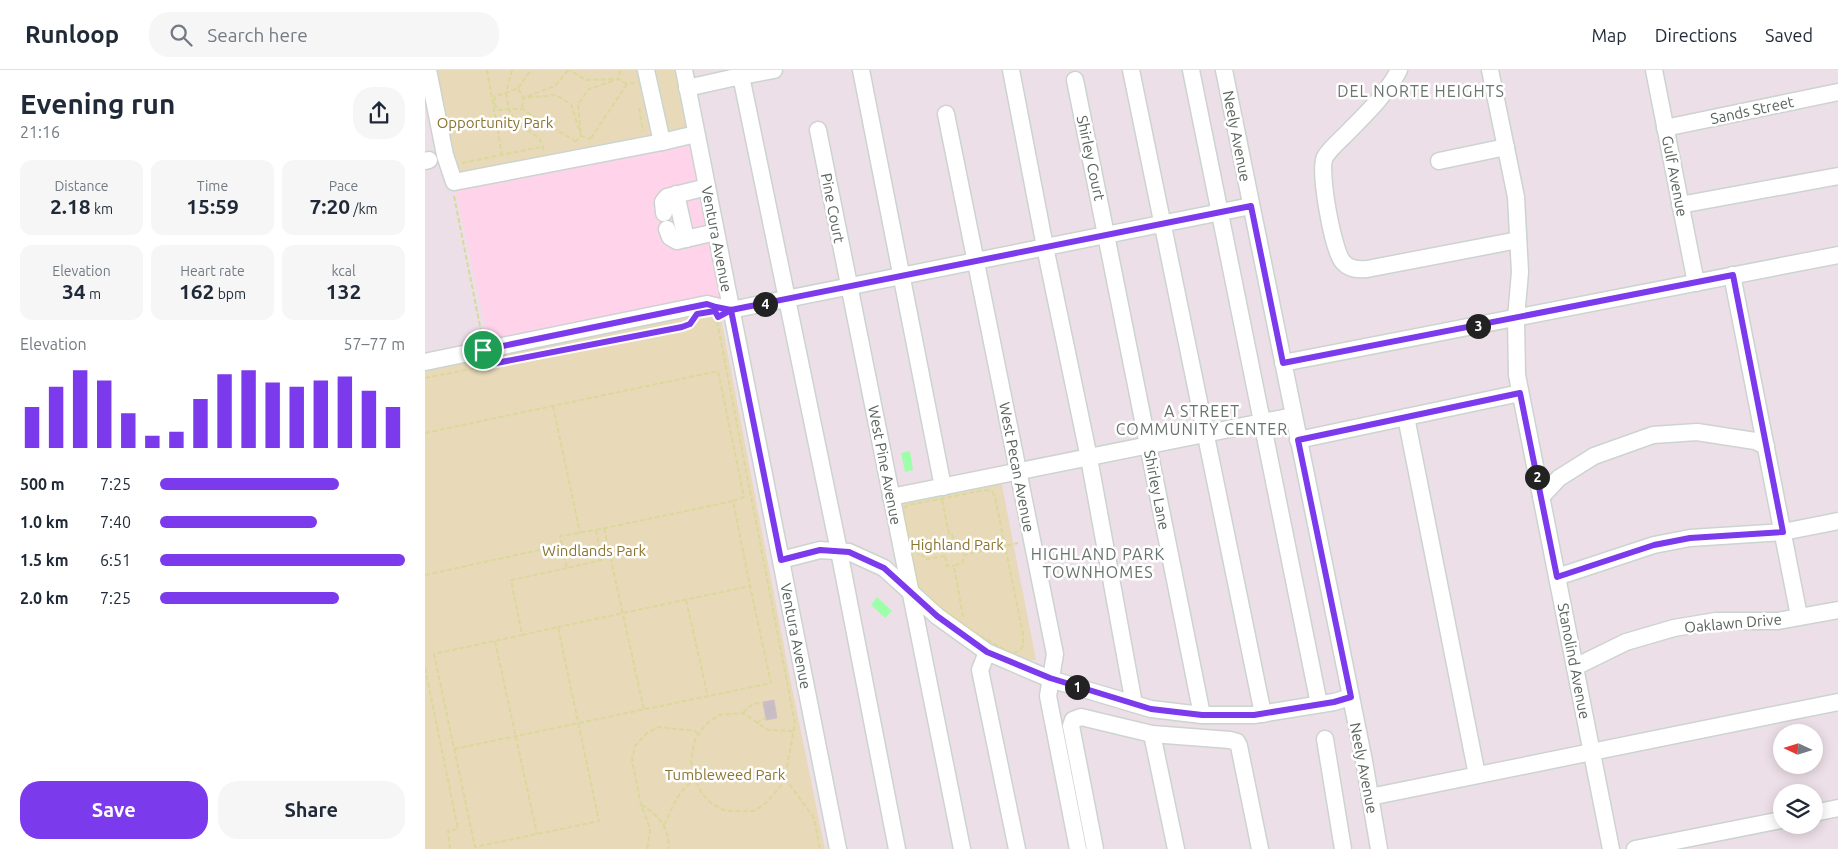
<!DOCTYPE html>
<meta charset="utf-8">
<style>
body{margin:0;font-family:Ubuntu,sans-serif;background:#f6f6f7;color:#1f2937;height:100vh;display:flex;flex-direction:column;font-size:19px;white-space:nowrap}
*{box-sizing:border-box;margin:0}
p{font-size:16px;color:#747a83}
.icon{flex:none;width:28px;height:28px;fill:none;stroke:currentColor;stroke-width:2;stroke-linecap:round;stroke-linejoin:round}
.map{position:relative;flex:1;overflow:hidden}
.drawer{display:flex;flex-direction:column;background:#fff;width:425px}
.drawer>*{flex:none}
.needle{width:32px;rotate:274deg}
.fabs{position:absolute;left:1348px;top:654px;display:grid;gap:10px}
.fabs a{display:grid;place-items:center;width:50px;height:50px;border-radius:50%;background:#fff;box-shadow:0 2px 12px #0003;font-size:25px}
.pin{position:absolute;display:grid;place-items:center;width:42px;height:42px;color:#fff;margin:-21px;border:2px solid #fff;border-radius:50%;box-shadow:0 1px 5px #0007}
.km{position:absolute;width:25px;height:25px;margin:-12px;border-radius:50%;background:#222;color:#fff;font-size:14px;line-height:25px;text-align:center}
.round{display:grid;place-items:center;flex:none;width:52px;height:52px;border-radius:20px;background:#f6f6f7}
.headline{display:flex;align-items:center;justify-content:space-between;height:85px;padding:0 20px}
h1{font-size:28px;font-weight:600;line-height:38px}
.stats{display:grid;grid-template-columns:repeat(3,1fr);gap:8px;height:85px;padding:5px 20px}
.stats div{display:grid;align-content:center;border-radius:12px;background:#f6f6f7;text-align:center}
.stats b{font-size:21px;font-weight:600}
.stats small{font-size:14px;font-weight:400}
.stats p{font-size:14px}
.chart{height:140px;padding:10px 20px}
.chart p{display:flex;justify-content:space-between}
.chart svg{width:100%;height:90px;margin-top:5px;stroke:#7c3aed;stroke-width:6}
.action{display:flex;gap:10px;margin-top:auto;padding:10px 20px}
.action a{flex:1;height:58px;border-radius:20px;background:#7c3aed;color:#fff;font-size:20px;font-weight:600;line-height:58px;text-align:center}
.action a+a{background:#f6f6f7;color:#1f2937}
ul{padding:0 20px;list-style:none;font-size:16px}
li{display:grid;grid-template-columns:80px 60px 1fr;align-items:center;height:38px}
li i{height:12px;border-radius:6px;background:#7c3aed}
header{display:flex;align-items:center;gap:30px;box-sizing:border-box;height:70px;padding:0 25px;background:#fff;border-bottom:1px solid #e0e1e3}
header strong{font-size:24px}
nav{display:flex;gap:28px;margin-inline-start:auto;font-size:18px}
.search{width:350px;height:45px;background:#f6f6f7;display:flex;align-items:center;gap:12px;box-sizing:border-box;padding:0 18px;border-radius:20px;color:#747a83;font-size:19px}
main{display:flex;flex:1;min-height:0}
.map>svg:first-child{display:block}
</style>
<header>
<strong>Runloop</strong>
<div class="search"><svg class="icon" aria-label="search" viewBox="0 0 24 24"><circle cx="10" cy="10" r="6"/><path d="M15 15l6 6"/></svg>Search here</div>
<nav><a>Map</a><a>Directions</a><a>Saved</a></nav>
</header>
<main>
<section class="drawer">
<div class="headline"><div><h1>Evening run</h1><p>21:16</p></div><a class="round"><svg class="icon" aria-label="share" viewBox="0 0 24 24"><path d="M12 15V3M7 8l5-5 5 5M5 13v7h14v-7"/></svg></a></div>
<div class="stats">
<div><p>Distance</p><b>2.18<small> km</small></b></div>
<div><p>Time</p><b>15:59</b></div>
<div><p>Pace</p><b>7:20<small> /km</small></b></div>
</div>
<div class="stats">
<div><p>Elevation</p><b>34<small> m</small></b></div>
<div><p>Heart rate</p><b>162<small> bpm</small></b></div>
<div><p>kcal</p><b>132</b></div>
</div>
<div class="chart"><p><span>Elevation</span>57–77 m</p>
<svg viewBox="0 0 160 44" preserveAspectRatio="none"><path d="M5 44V24M15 44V14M25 44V6M35 44V11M45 44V27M55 44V38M65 44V36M75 44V20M85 44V8M95 44V6M105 44V12M115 44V14M125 44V11M135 44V9M145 44V16M155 44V24"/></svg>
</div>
<ul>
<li><b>500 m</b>7:25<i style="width:73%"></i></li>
<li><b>1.0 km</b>7:40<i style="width:64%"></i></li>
<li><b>1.5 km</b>6:51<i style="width:100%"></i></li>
<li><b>2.0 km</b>7:25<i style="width:73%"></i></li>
</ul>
<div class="action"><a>Save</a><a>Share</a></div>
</section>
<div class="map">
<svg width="1413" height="779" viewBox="0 0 1413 779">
<rect width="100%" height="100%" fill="#eddfe7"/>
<path fill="#ffd3ea" d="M267,67L299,226L64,272L29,113Z"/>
<g fill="#e8dab9">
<path d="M6,0H254L267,67L29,113Z"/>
<path d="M292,228L366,613L400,779H0V285Z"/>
<path d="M575,405L611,590H581L485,521L467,427Z"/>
</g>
<g fill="#9effab">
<path d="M485,381L488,400L480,402L476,383Z"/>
<path d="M452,527L467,541L460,548L446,535Z"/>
</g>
<path fill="#c8bdc4" stroke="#d2beca" d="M349,630L352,648L341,650L338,632Z"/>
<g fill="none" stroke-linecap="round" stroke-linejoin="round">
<g stroke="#ccd4cf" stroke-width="19">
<g id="minor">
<path d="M3,0L20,85L29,112L237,72"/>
<path d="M221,0L237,72L271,64"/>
<path d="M259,0L413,779"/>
<path d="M436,0L518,417"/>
<path d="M586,0L620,177L664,388L709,634"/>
<path d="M706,0L838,644"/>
<path d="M766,0L894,634"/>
<path d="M799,0L939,691L954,779"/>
<path d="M974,0C963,22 943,42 926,59C918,68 906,77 900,87C893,100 908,181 918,192C924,199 933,200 942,199L1093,170"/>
<path d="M1065,0L1091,127L1095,202L1091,248L1092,305L1186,779"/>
<path d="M1229,0L1271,213"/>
<path d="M316,6L349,0"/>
<path d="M650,10L777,645"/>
<path d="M262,18L316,6L414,481L472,779"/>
<path d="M521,44L630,584L623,626L653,779"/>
<path d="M1240,58L1413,22"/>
<path d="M393,60L537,779"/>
<path d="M0,91L4,90"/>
<path d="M1014,91L1081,77"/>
<path d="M251,124L261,169"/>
<path d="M1255,135L1413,106"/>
<path d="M239,143L238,132L242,127L282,117"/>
<path d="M242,159L245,167L252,171L291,162"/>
<path d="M1307,205L1374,546"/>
<path d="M0,292L282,234L306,240L826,136"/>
<path d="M858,293L1413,185"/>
<path d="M981,347L1052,705"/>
<path d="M873,370L1095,323"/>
<path d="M466,427L868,346"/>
<path d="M1116,427L1134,408L1169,386L1228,365L1272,362L1330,371L1341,376"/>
<path d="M356,490L395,480L424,482L459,498L512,546L562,582L625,609L726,639L777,645H829L909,632L926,627"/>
<path d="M1132,507L1229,475L1265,468L1358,462L1413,451"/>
<path d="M562,582L555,600L592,779"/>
<path d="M1150,597L1201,572L1249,558L1291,551H1353L1413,540"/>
<path d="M727,664L751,779"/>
<path d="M900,669L918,779"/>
<path d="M945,727L1413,632"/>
<path d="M1389,743L1413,738"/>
<path d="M670,779L646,656L648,650L656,647L727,664L805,670L812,672L814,676L835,779"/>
<path d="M1210,779L1356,750"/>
</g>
</g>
<g stroke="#dad89b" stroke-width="2" stroke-dasharray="5 2.5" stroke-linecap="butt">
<path d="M62,0L77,85"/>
<path d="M87,0L81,23L93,18L98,28L97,39"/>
<path d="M143,0L130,16L98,28L131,25L146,34L156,66L153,34L164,19L193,9L161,10L144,0"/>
<path d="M196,0L193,9L202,14L209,13"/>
<path d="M93,18L106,0"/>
<path d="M81,23L84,39L73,40L69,33L70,26Z"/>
<path d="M214,38L218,61"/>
<path d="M166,68L202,14"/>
<path d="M150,72L156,66L166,69"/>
<path d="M119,80L114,68L89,51L84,39H97L150,71"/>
<path d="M37,93L116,77"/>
<path d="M29,126L57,266"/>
<path d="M292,251L370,653L360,708L357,714L341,733L329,741H301L287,734L278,725L270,710L266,691L267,683L270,670L280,655L294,645L318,643L343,660L368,661"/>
<path d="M0,308L257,257L265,254L267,251"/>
<path d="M128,336L155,463"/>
<path d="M0,363L293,301L319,427L308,431"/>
<path d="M560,420L567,421L570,427L598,564V576C595,581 590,584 584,582L547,561L496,523L492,514L478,445L480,437L484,435Z"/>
<path d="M517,430L524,464H527L529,475L537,474L539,485"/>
<path d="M179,458L219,640"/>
<path d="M171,460L308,431L325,516"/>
<path d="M171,460L177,490L142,498L135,466Z"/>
<path d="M492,481L494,486L501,485L502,489L519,486L520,478L529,475"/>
<path d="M520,486L522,496H529"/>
<path d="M0,505L137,475"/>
<path d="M261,530L283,627"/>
<path d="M538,547L529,496L538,492L539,485L593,473"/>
<path d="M97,565L133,557L174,751L50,777L9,584L97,565L86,510L142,498"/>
<path d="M70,571L112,764"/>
<path d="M0,598L33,759L23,761L25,779"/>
<path d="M318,643C323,637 329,631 338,634"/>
<path d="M331,653L341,648"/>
<path d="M29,679L346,613L325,516L133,557"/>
<path d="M360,708L389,748L395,779"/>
<path d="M216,735C234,744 244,759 244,779"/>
<path d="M239,755C247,739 253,719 270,710"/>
<path d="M222,779L225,762L224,755L216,735L207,690L210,676L222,663L234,657L270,661L274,664"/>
</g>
<use href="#minor" stroke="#fff" stroke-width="16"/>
</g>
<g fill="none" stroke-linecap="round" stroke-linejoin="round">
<g stroke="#fff" stroke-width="10">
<path id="route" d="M58,280L282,234L291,237L290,241L293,247L306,240L356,490L395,480L424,482L459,498L512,546L562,582L625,608L726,639L777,645H829L909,632L926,627L873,370L1095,323L1132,507L1229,475L1265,468L1358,462L1308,205L858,293L826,136L306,240L291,237L290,241L272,244L265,254L257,257L61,295L58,280"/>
</g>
<use href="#route" stroke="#7c3aed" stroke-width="6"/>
</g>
<g text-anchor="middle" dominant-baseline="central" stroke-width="5" stroke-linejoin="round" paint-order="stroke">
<g font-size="15" fill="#59625b" stroke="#fff">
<text transform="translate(1327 40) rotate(-12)">Sands Street</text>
<text transform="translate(812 66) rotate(79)">Neely Avenue</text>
<text transform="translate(666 88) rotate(78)">Shirley Court</text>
<text transform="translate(1250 106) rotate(79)">Gulf Avenue</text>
<text transform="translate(408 138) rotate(79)">Pine Court</text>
<text transform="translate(292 169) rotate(79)">Ventura Avenue</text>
<text transform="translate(460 395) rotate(79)">West Pine Avenue</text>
<text transform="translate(592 397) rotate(79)">West Pecan Avenue</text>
<text transform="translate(732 420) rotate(79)">Shirley Lane</text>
<text transform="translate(1308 553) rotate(-5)">Oaklawn Drive</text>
<text transform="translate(371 566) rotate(79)">Ventura Avenue</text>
<text transform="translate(1149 591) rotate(79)">Stanolind Avenue</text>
<text transform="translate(939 698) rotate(79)">Neely Avenue</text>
</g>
<g font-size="15" fill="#8b742e" stroke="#fff">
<text x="70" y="52">Opportunity Park</text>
<text x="532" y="474">Highland Park</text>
<text x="169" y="480">Windlands Park</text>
<text x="300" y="704">Tumbleweed Park</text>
</g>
<g font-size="16" letter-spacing="1" fill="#69746c" stroke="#fff">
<text x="996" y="21">DEL NORTE HEIGHTS</text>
<text x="777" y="341">A STREET<tspan x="777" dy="18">COMMUNITY CENTER</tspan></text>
<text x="673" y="484">HIGHLAND PARK<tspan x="673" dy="18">TOWNHOMES</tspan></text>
</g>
</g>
</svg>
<div class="fabs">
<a><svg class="needle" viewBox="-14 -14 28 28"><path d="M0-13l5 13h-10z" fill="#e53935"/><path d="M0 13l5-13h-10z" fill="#747a83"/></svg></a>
<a><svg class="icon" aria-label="layers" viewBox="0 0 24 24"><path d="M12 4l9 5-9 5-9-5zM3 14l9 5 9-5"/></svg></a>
</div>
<div class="pin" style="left:58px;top:280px;background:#1e9e55"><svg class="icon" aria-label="arrive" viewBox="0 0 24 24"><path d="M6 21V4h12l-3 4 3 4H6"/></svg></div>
<b class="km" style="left:652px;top:617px">1</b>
<b class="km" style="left:1112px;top:407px">2</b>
<b class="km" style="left:1053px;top:256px">3</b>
<b class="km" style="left:340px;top:234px">4</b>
</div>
</main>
